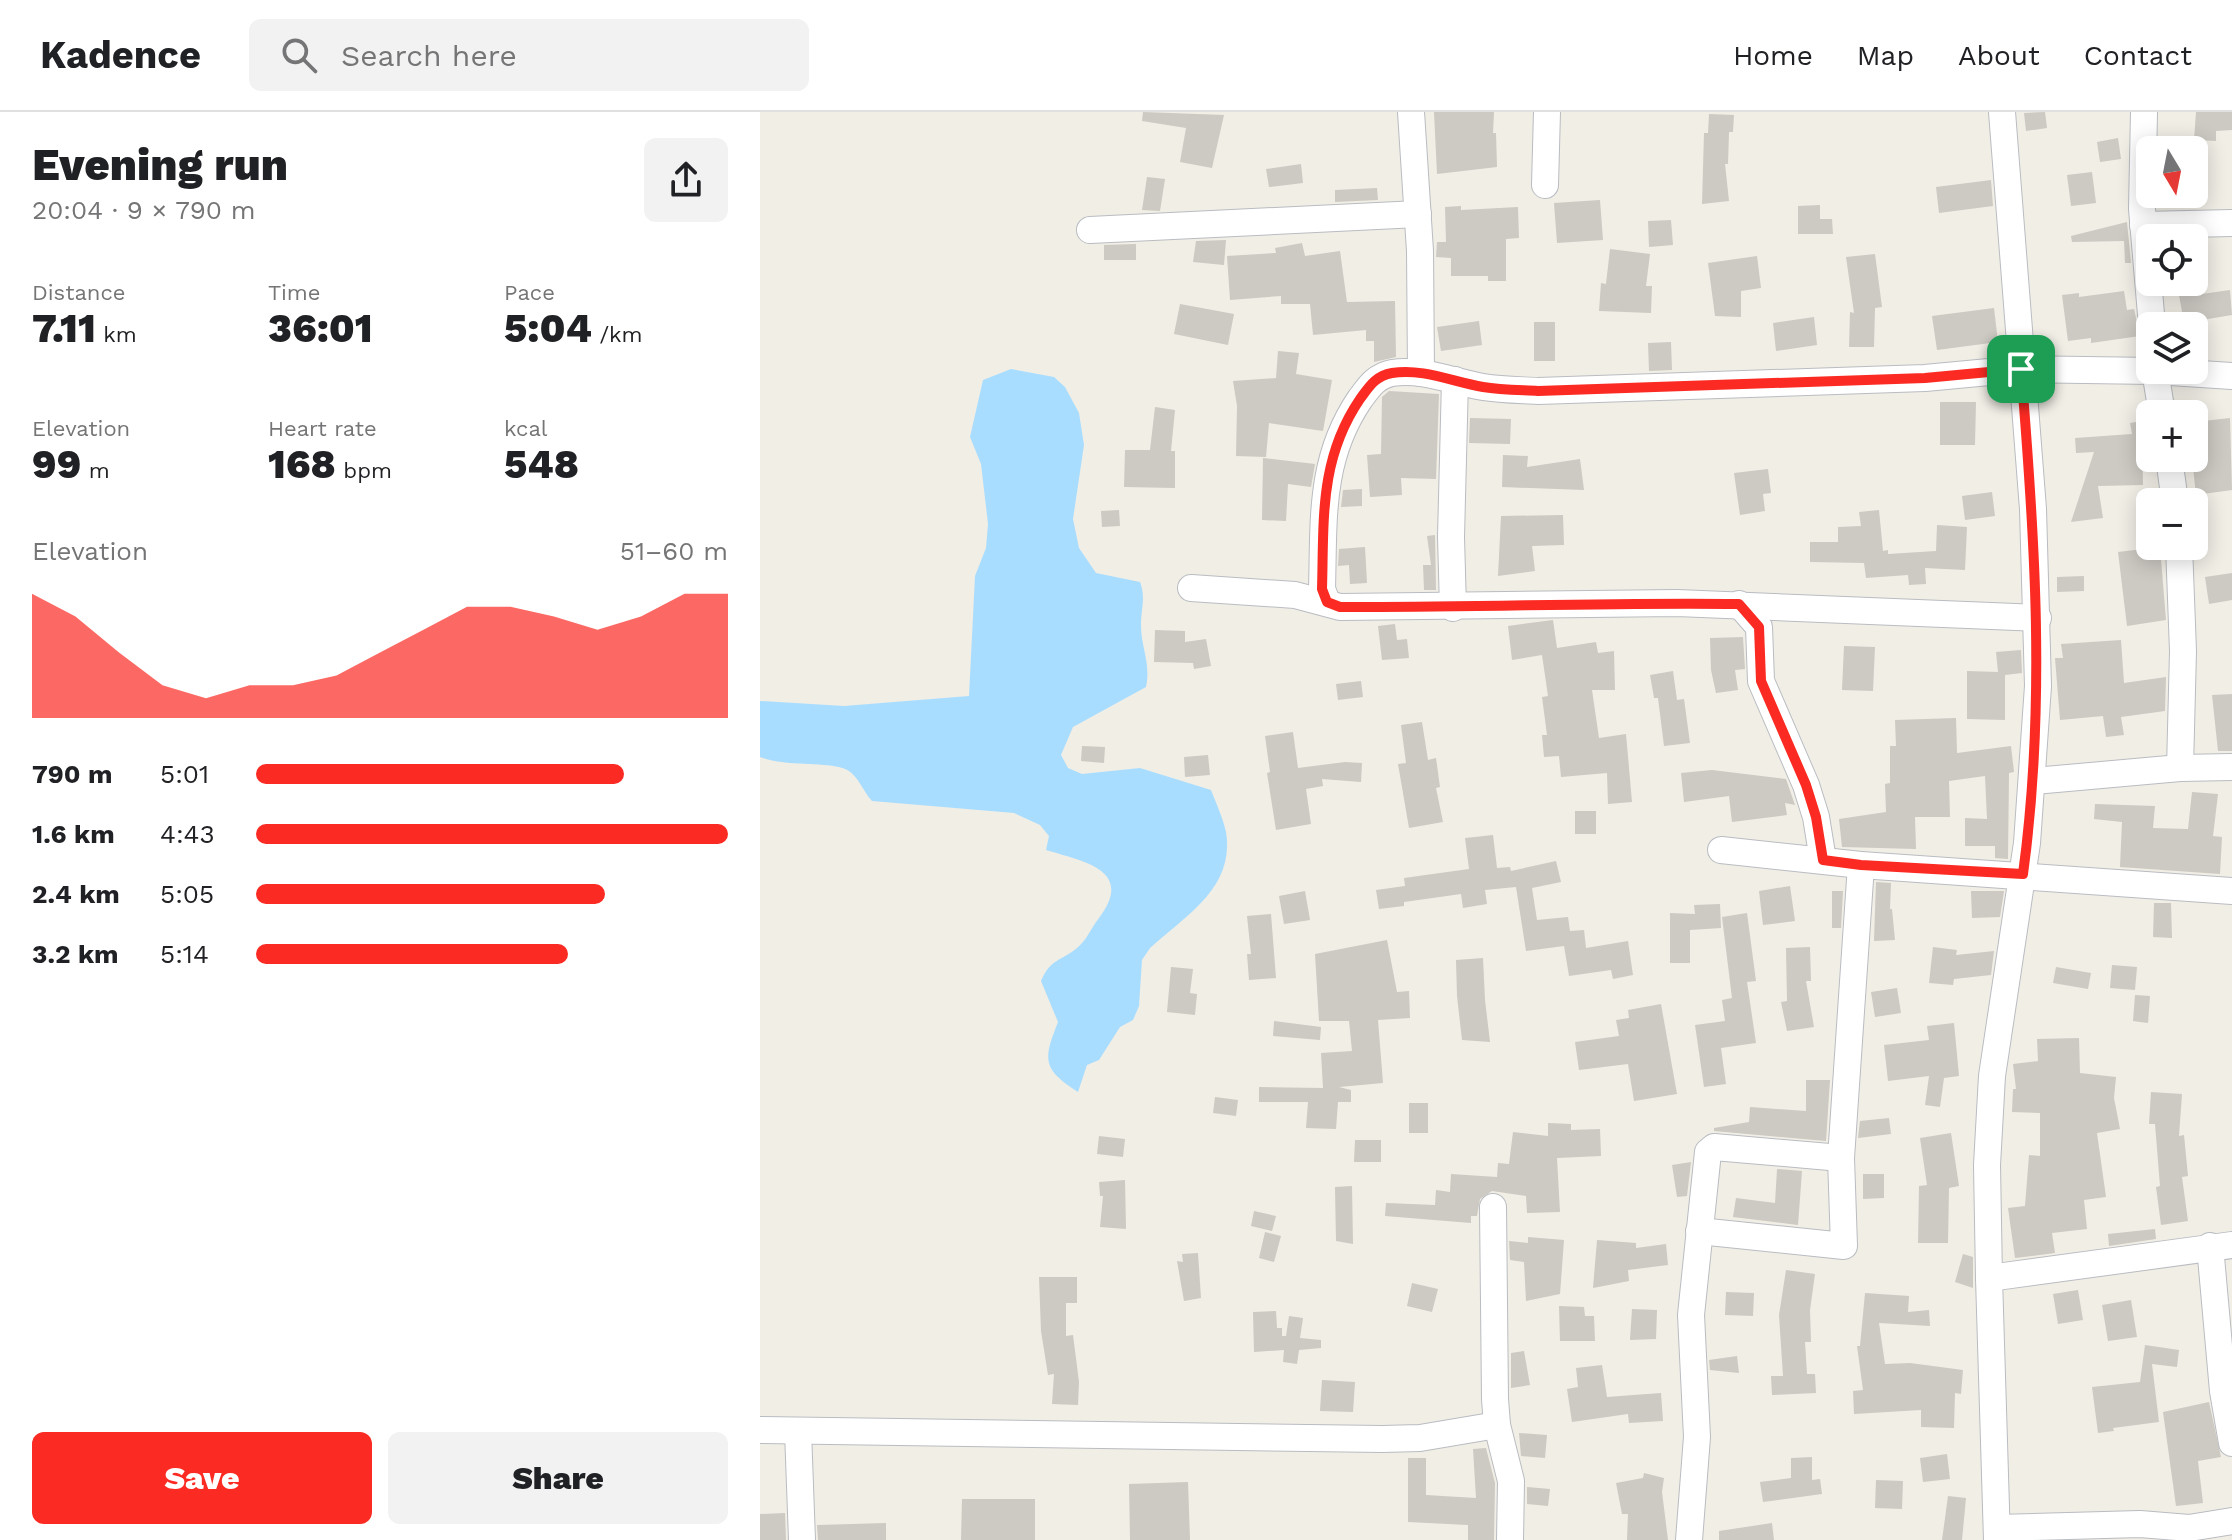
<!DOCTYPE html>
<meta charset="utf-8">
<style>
body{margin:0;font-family:"Work Sans",sans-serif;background:#f2f2f2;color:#202124;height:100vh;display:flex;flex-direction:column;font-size:30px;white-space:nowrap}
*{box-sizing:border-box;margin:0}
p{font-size:26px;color:#757577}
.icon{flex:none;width:44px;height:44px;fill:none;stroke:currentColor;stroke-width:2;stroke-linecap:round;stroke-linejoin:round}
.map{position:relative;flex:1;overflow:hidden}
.details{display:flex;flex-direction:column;background:#fff;width:760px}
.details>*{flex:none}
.needle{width:52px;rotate:170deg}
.buttons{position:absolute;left:1376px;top:24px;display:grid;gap:16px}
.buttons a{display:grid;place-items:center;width:72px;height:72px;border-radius:12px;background:#fff;box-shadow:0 4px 20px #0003;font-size:40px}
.pin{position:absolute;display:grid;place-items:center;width:68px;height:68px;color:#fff;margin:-34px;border-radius:16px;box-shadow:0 4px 12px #0006}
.round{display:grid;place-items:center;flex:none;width:84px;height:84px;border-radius:12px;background:#f2f2f2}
.head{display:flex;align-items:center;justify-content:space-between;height:136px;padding:0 32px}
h1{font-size:44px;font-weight:800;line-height:60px}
.stats{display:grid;grid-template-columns:repeat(3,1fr);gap:12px;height:136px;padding:8px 32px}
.stats div{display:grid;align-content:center}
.stats b{font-size:40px;font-weight:800}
.stats small{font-size:22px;font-weight:400}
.stats p{font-size:22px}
.chart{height:224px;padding:16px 32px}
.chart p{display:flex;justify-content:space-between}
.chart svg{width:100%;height:144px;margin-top:8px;fill:#fb2b23;opacity:.7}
.primary-button{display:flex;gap:16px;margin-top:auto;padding:16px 32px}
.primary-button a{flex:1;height:92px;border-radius:12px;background:#fb2b23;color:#fff;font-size:32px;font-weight:800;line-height:92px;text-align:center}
.primary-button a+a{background:#f2f2f2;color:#202124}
ul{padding:0 32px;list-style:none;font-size:26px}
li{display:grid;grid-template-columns:128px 96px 1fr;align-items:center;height:60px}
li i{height:20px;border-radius:10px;background:#fb2b23}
header{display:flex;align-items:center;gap:48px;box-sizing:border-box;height:112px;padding:0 40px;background:#fff;border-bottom:2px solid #e0e0e0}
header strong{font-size:38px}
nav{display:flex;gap:44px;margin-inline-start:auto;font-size:28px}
.search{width:560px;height:72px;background:#f2f2f2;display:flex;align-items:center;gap:20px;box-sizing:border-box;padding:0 28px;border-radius:12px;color:#757577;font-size:30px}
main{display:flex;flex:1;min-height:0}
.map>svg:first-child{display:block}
</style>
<header>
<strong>Kadence</strong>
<div class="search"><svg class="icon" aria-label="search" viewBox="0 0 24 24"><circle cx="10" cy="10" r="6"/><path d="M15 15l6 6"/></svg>Search here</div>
<nav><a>Home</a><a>Map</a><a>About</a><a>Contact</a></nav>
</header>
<main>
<section class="details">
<div class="head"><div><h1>Evening run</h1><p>20:04 · 9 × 790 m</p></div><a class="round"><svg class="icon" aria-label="share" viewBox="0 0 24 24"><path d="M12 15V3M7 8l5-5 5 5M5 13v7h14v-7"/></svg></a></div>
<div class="stats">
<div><p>Distance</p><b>7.11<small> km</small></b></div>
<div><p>Time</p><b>36:01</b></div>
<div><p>Pace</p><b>5:04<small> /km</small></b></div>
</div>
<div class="stats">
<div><p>Elevation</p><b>99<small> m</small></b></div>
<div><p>Heart rate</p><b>168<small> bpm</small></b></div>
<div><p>kcal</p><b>548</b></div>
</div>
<div class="chart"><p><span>Elevation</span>51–60 m</p>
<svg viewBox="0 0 160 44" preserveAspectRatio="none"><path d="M0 44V6L10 13L20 24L30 34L40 38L50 34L60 34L70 31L80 24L90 17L100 10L110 10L120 13L130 17L140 13L150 6L160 6V44z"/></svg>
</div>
<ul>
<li><b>790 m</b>5:01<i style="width:78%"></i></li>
<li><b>1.6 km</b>4:43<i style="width:100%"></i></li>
<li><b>2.4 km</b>5:05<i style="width:74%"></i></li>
<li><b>3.2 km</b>5:14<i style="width:66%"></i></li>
</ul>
<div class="primary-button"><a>Save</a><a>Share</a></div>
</section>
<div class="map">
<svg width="1472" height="1428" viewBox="0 0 1472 1428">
<rect width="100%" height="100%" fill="#f1eee6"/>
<path fill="#a9ddff" d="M251,257L294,265L305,275L319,301L324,333L313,407L319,436L336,461L380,470C386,486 381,496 381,513C381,536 391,551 386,575L313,615L301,643L308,656L322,662L380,656L451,678C456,691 463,706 466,720C475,776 426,803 390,836L382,848L379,894L373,908L360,915L339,948L327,953L318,980C282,957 283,948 298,910L281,869C291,846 300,850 317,836C327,828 331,816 339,806C376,757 321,749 286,738L289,724L280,713L254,701L112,689C103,679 99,666 89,659C72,648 25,656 0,645V589L84,594L209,584L215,464L226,436L228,412L221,352L210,325L223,268Z"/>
<g fill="#cdc9c3">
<path d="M383,0L464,3L452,56L420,50L426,16L382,9Z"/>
<path d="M674,0H734L733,21H736L737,55L677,62Z"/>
<path d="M1285,0L1287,16L1266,19L1264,1Z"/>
<path d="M1436,0H1472V18L1456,19V29L1434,28Z"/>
<path d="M949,2L974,3L973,20H969L968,52H965L969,89L942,92L944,21H948Z"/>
<path d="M1358,26L1361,47L1340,50L1337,30Z"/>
<path d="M541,52L543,71L509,75L506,57Z"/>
<path d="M1332,60L1336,91L1311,94L1307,63Z"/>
<path d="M387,65L405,67L400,99L382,98Z"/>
<path d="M1231,68L1233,94L1179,101L1176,75Z"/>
<path d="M617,76L618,88L575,90V78Z"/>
<path d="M840,88L843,128L797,131L794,91Z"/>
<path d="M1060,93V107H1072L1073,122H1038V94Z"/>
<path d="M701,94V98L758,95L759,126L746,127V169H728V164H691V146L676,145L677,130H686L685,95Z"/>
<path d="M911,108L913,133L889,135L888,109Z"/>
<path d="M1367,110L1371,151H1365L1364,129L1312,130L1311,124Z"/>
<path d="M466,128L464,153L433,150L436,129Z"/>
<path d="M542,131L545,144L580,139L587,190L635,189L636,245L614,250V229H606V218L553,223L550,192H521V184L470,188L467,144L516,141L515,136Z"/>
<path d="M376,132V148H344V133Z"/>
<path d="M850,137L890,142L886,174H892L891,201L839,199L841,171L846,172Z"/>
<path d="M1115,142L1122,195L1115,196L1114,235H1089L1090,200L1094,201L1086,145Z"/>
<path d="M997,144L1001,176L981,179V205L955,204L948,151Z"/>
<path d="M1441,169L1442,182L1470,178L1472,203L1424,211L1417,172Z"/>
<path d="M1364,179L1367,198L1374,197L1380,224L1331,231V226L1308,229L1302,183L1319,181V185Z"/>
<path d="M420,192L474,202L468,233L414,222Z"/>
<path d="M1234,196L1238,230L1177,238L1172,204Z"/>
<path d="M1054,205L1057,233L1016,239L1013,211Z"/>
<path d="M719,209L722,233L681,239L677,215Z"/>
<rect x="774" y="210" width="21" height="39"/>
<path d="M911,230L912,258L889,259L888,231Z"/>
<path d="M518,239L539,241L536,262L572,268L563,319L509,311L506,345L476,344L477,294L473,269L516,266Z"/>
<path d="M629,279L679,282L676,367L641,366L642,383L610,385L607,343L621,342L622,285Z"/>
<path d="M1180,290H1216L1215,333H1180Z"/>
<path d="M395,295L415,298L411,339H415V376L364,375L365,338H390Z"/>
<path d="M710,306L751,307L750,332L709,331Z"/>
<path d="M1470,306L1472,378L1436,383L1432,346L1434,310Z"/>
<path d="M1388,308L1390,323L1382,324L1383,373L1338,374L1343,406L1311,410L1334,340L1316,341L1315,326L1372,322L1370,311Z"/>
<path d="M743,343L768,344L767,355L820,347L824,378L742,375Z"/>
<path d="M503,346L555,352L551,375L528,372L526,409L502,408Z"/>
<path d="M1008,357L1011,381L1003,382L1005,399L980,403L974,361Z"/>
<path d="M602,377V394L581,395L583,378Z"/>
<path d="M1232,380L1235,404L1205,408L1202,384Z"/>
<path d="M359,398L360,414L342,415L341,399Z"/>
<path d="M1119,398L1123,439L1128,438V442L1176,439L1177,413L1207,415L1205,458L1165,456L1166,472L1149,473L1148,463L1106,466L1104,451L1050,450V430H1078V415L1101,414L1099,400Z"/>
<path d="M803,403L804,433L772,434L775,459L738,464L741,404Z"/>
<path d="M675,423L676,478H664L663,453H671L667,424Z"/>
<path d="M605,435L607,471L590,472L589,453L578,454L579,437Z"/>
<path d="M1400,435L1406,508L1367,514L1358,440Z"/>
<path d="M1472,461V488L1449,492L1445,465Z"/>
<path d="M1324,464V479L1297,480V465Z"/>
<path d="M793,508L797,536L836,530L838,541L854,539L855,578H832L839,626L866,622L872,690L848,692L847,661L801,665L799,644L784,645L782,623H787L782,585L788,584L782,543L752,548L748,514Z"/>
<path d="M635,512L637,528L647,527L649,546L622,548L618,514Z"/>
<path d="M395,518L425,519V530L446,527L451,554L434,557L433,551L394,550Z"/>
<path d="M983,525L985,557L975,558L978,578L956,581L951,558L950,526Z"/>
<path d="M1361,528L1364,571L1406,565L1405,599L1361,605L1364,623L1346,625L1343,604L1300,608L1295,546H1303L1301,532Z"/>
<path d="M1084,534L1115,535L1113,579L1082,578Z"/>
<path d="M1261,538L1262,561L1245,563V608L1207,607V559L1238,560L1236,540Z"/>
<path d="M913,559L917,588L924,587L930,631L904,634L898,586H894L890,563Z"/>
<path d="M601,569L603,585L578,588L576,572Z"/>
<path d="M1472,582V639H1458L1452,583Z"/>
<path d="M1196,606L1197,641L1251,634L1254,660L1249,661L1248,747L1235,746V734H1205V706L1227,707L1225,664L1189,669L1190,705H1155L1156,737L1082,735L1079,707L1126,700L1125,672L1130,671V634H1136L1135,608Z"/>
<path d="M662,610L668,648L676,646L680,675L676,676L683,710L649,716L638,652L646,651L641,613Z"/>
<path d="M533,620L538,656L585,650L602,651L601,670L562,667L563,674L546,677L551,712L516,718L507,661L510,660L505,624Z"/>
<path d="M322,634L345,635L344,651L321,649Z"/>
<path d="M448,643L450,663L425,665L424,645Z"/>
<path d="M952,658L1026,667L1035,693L1025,691L1027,703L972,710L969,684L924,690L921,661Z"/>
<path d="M1432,680L1458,682L1453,724L1462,725L1460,762L1360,755L1362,710L1334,707L1335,692L1395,694L1393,716L1428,717Z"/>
<rect x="815" y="699" width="21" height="23"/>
<path d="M733,723L737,756L750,755L751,759L796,749L801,770L772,776L777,808L808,805L810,819L824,818L826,836L868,829L873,863L853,867L851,858L809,864L804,834L766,839L756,775L725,778L727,792L703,796L701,782L644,790V794L619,797L616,778L645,774L644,766L709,757L705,726Z"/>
<path d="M1116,770L1131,771L1130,797H1132L1135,828L1114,829Z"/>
<path d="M1030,774L1035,809L1003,813L999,779Z"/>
<path d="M545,779L550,808L524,812L519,784Z"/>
<path d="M1072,779H1083L1081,816H1072Z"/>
<path d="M1211,779H1244L1240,805L1212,806Z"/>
<path d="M1394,791H1411L1412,826L1393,825Z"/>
<path d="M960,792L961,816L930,818V851H910V801L935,802L934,793Z"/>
<path d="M987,801L996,869L987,870L996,931L961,936L966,972L944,975L935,913L965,909L962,888L972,886L962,805Z"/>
<path d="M511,802L516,866L489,868L487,842H491L487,804Z"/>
<path d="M627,828L637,880L649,879L650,906L618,908L623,971L579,975L591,978V990H578L576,1017L546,1016L548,990H499V975L563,976L561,941L592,939L589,909H559L555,842Z"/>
<path d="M1050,835L1051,869H1046L1054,915L1027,919L1021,890L1027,889L1026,836Z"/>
<path d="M1173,835L1197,838L1196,843L1234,839L1231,863L1194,867L1193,873L1169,871Z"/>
<path d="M723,846L725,888L730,930L702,928L697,884L696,848Z"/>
<path d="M1352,853L1377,855L1375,878L1350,876Z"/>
<path d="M411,855L433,857L430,881L437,882L435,903L407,900Z"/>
<path d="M1296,855L1331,861L1328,877L1293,871Z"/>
<path d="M1137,876L1141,901L1115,905L1111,880Z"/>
<path d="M1375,883L1390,884L1388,911L1373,909Z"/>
<path d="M901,892L917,982L874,989L868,952L819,958L815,930L859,924L856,908L869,906L868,898Z"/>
<path d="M514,909L561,915L560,928L513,924Z"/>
<path d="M1194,911L1199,964L1184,966L1180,995L1165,993L1169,964L1128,969L1124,933L1169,928L1167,914Z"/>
<path d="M1319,926L1320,961L1356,965L1354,986L1360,1017L1337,1021L1346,1085L1324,1088L1327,1117L1292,1121L1295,1141L1255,1146L1248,1096L1265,1094L1269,1043L1280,1044V1001L1252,1000L1253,977H1256L1253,952L1278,949L1277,927Z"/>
<path d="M1046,968H1070L1066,1029L954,1019V1016L989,1010L990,995L1046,999Z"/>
<path d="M1391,980L1422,982L1419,1024L1424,1023L1428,1064L1422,1065L1428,1109L1401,1113L1396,1075L1400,1074L1395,1012H1389Z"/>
<path d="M455,985L478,988L476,1004L453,1001Z"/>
<rect x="649" y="991" width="19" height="30"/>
<path d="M1129,1006L1131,1022L1098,1026L1100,1009Z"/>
<path d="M788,1011L811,1012V1018L840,1017L841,1044L797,1046L800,1100L767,1101L766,1084L732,1079L720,1087L717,1104H711V1111L625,1104L626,1091L675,1093L676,1078L690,1080L691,1062L737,1065L738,1051L749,1052L753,1020L788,1024Z"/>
<path d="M1191,1021L1199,1074L1189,1076L1188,1131H1158L1159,1074L1167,1073L1160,1026Z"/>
<path d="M339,1024L365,1027L363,1045L337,1042Z"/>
<path d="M595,1028H621V1050H594Z"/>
<path d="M931,1050L927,1084L917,1085L912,1053Z"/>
<path d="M1017,1057L1042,1059L1038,1113L973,1105L976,1086L1015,1091Z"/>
<path d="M1103,1062H1124V1086L1103,1087Z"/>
<path d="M365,1068L366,1117L340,1115L343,1084H340L339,1070Z"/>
<path d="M592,1074L593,1132L576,1129L575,1075Z"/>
<path d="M494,1099L516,1104L512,1119L491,1114Z"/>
<path d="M1395,1117L1396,1127L1349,1134L1348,1122Z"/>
<path d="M505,1120L521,1124L514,1150L499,1146Z"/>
<path d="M768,1125L804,1128L800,1182L766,1189L764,1150L750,1148L749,1129L768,1131Z"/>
<path d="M837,1128L876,1131V1136L906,1132L908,1153L868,1158L869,1169L833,1176Z"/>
<path d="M438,1141L441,1186L424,1189L417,1149L423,1150L422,1142Z"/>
<path d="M1203,1142L1213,1145V1176L1195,1170Z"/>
<path d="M1026,1158L1055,1162L1050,1198L1051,1230H1045L1047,1262H1055L1056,1281L1012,1283L1011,1264H1023L1019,1203Z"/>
<path d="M279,1165H317V1191H306V1224L313,1223L319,1270L318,1293L292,1292L294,1262L288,1263L281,1219Z"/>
<path d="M652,1171L678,1177L672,1200L647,1194Z"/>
<path d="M1318,1178L1323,1208L1298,1212L1293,1182Z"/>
<path d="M966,1180L994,1181L993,1204L965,1203Z"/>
<path d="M1105,1181L1149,1184L1148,1200L1169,1198L1170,1214L1119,1211L1125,1252L1150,1251L1203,1258L1201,1282L1195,1281L1194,1316L1161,1315V1298L1094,1302L1093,1279L1103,1278L1097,1234H1100Z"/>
<path d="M1371,1188L1377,1225L1348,1229L1342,1193Z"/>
<path d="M799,1194L824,1195L825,1204H834L835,1229H800Z"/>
<path d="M872,1197L897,1198L896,1227L870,1228Z"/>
<path d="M516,1199L517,1216H522V1224H526L529,1204L543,1206L540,1226L561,1228V1236L539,1238L537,1252L523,1250L524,1238L494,1240L493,1200Z"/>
<path d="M1385,1233L1419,1238L1417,1255L1392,1252L1399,1310L1353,1316L1354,1319L1338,1321L1332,1275L1380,1270Z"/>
<path d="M764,1239L770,1273L751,1276V1241Z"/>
<path d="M977,1244L979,1261L950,1258L949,1248Z"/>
<path d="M842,1253L847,1285L901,1281L903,1309L869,1311L868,1302L812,1310L807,1277L818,1275L816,1256Z"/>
<path d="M562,1268L595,1270L593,1300L560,1299Z"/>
<path d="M1449,1290L1461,1345L1438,1349L1443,1391L1416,1394L1403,1300Z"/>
<path d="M759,1321L787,1323L785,1346L761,1344Z"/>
<path d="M726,1336L735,1371L734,1428H708V1413L648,1410V1346H666V1383L716,1386L713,1337Z"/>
<path d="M1187,1342L1190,1367L1163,1370L1160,1346Z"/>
<path d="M1052,1345V1368L1060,1367L1062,1382L1003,1390L1000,1370L1031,1366V1346Z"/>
<path d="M884,1361L904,1366L902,1380L908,1428H867L868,1402H862L856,1371L883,1366Z"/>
<path d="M1116,1368L1143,1369L1142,1397L1115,1396Z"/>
<path d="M428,1370L430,1428H370L369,1372Z"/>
<path d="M767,1375L790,1377L788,1394L767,1392Z"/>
<path d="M1188,1384L1206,1386L1202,1428H1182Z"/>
<path d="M202,1387H275V1428H201Z"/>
<path d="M25,1401L26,1428H0V1402Z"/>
<path d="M126,1411V1428H58L57,1413Z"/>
<path d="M1012,1411L1014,1428H959V1419Z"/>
</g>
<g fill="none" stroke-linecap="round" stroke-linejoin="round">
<g stroke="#b9bcc1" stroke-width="28">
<g id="minor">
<path d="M651,0L660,139L661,261"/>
<path d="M1242,0L1273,397L1278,574L1267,731L1232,964L1227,1053L1229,1166L1472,1133"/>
<path d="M1384,0L1382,97L1392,214"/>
<path d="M785,73L787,0"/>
<path d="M1383,113L1472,111"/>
<path d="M330,118L658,102"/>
<path d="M1395,258L1402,302"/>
<path d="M1409,346L1415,390"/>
<path d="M1419,434L1423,539L1420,656"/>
<path d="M431,476L535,483L580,495L917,491L1278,506"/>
<path d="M567,490L562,477C564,408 559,347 600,287C609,275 616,264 632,261C663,256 693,270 723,275C741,278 760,278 778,279L1165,266L1261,257L1395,259L1472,264"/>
<path d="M979,492L999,515L1001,569L1046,673L1056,705L1063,748"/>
<path d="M693,496L691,425L695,268"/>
<path d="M1274,669L1420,656L1472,655"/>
<path d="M961,738L1101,753L1472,779"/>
<path d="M733,1095L735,1287L737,1313L751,1369L750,1428"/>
<path d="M939,1119L1084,1134L1081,1046L1101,753"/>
<path d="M1450,1134L1463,1279L1472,1331"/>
<path d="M1229,1166L1237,1428"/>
<path d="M0,1318L622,1327L660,1326L737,1313"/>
<path d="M38,1319L42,1428"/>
<path d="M1237,1416L1380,1412L1429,1416L1472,1409"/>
<path d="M929,1428L937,1325L931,1203L948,1040L954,1035L1081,1046"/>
</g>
</g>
<use href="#minor" stroke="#fff" stroke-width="26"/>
</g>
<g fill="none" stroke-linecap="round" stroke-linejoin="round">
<g stroke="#fff" stroke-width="16">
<path id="route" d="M1261,257C1275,426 1286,593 1263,762L1101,753L1063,748L1056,705L1046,673L1001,569L999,515L979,492C845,490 713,496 580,495L567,490L562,477C564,408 559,347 600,287C609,275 615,264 632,261C663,256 693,270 723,275C741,278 760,278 778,279L1165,266Z"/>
</g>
<use href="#route" stroke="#fb2b23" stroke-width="10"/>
</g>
</svg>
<div class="buttons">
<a><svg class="needle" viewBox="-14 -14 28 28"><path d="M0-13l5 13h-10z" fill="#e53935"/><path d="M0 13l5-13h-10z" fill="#757577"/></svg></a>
<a><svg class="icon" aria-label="locate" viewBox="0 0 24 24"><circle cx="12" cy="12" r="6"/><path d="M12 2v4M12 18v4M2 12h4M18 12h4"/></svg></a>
<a><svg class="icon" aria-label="layers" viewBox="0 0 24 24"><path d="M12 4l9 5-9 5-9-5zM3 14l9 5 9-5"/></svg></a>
<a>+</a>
<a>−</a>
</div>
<div class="pin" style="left:1261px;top:257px;background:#1e9e55"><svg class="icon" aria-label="arrive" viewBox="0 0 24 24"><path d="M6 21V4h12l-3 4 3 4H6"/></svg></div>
</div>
</main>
